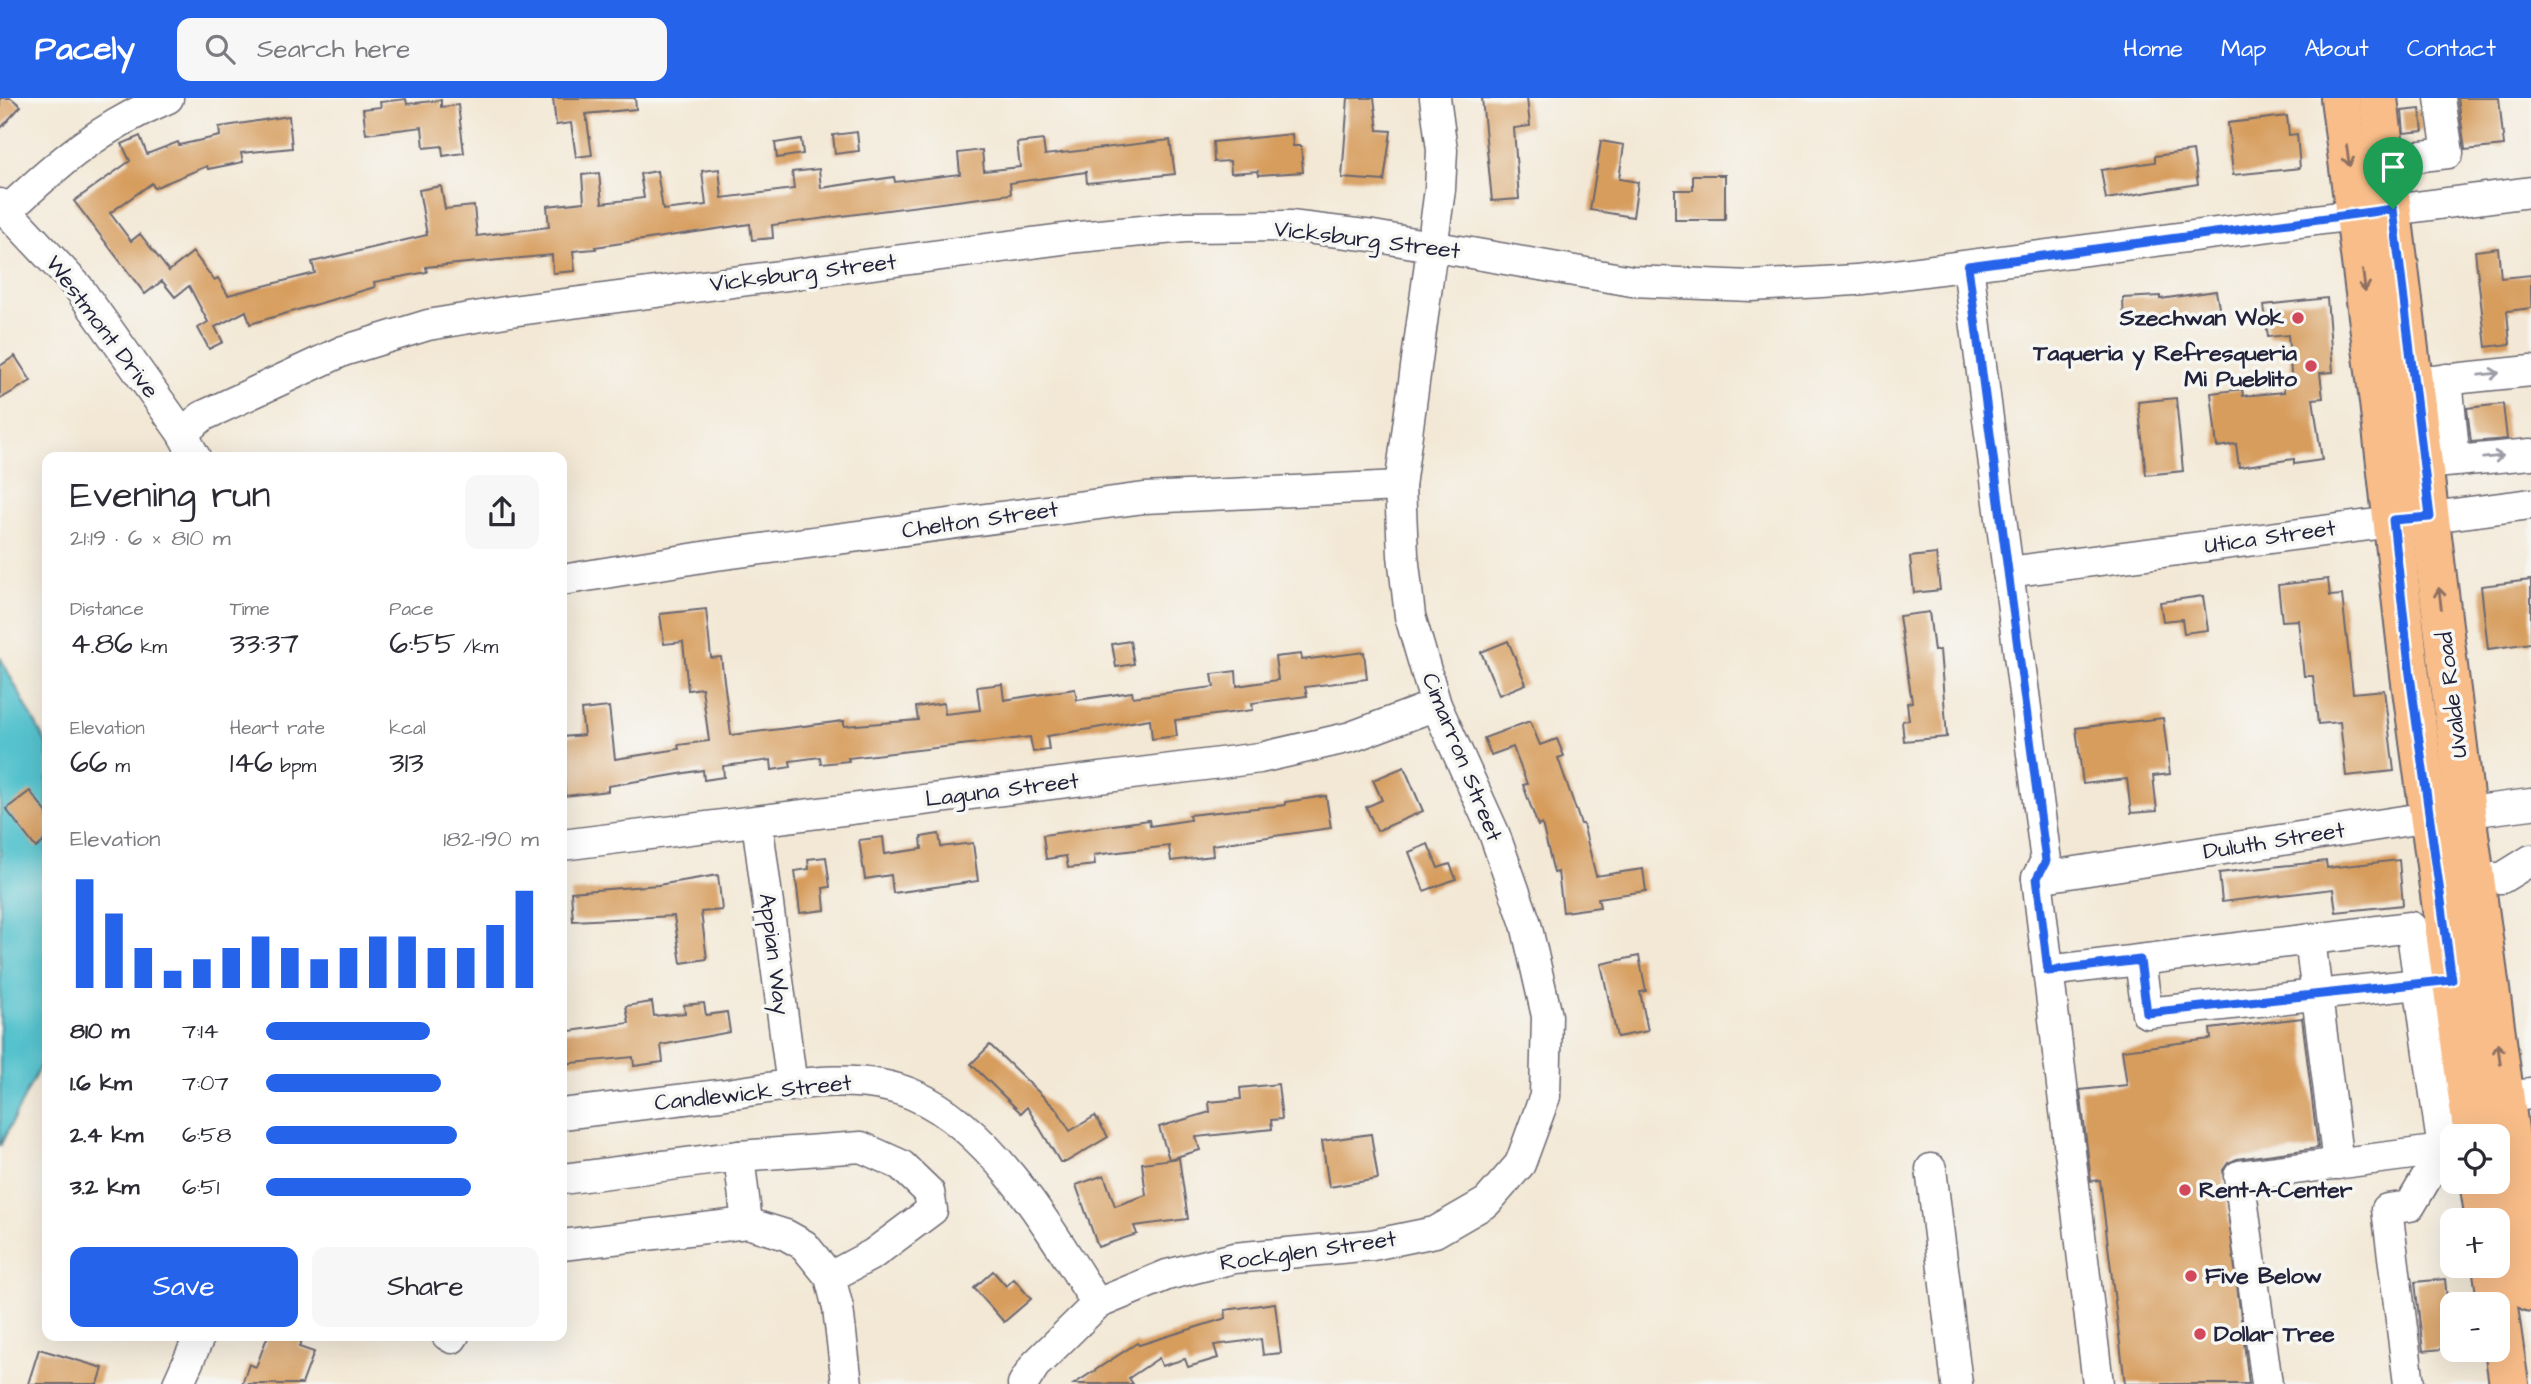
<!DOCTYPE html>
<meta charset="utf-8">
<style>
body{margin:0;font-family:"Architects Daughter",sans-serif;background:#f7f7f7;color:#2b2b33;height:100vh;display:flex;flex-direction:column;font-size:26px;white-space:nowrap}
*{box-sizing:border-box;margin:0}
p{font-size:23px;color:#7c7c81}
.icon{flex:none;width:38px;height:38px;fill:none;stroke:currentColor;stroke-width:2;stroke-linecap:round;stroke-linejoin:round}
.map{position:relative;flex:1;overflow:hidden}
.sheet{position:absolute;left:42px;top:354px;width:525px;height:889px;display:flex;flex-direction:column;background:#fff;border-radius:14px;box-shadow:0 7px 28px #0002}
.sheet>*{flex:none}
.controls{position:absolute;left:2440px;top:1026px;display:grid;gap:14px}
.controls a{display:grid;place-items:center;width:70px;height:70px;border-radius:14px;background:#fff;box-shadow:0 7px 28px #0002;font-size:35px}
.pin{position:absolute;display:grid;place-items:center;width:60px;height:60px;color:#fff;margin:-72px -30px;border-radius:50% 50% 50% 0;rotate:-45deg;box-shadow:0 0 7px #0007}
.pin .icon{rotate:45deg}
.round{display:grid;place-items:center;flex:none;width:74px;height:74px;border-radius:14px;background:#f7f7f7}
.head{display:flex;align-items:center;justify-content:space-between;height:119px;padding:0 28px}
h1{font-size:38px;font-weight:600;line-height:52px}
.figures{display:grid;grid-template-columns:repeat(3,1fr);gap:10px;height:119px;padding:7px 28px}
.figures div{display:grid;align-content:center}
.figures b{font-size:30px;font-weight:600}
.figures small{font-size:19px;font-weight:400}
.figures p{font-size:19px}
.chart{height:196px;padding:14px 28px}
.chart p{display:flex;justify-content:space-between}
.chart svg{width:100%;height:126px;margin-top:7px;stroke:#2563eb;stroke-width:6}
.action{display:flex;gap:14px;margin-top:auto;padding:14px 28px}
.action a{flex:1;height:80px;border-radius:14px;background:#2563eb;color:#fff;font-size:28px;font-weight:600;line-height:80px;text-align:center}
.action a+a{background:#f7f7f7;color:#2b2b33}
ul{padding:0 28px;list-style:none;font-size:23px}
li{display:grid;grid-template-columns:112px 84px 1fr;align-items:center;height:52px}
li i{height:18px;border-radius:9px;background:#2563eb}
header{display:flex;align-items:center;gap:42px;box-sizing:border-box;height:98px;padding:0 35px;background:#2563eb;color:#fff}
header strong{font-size:33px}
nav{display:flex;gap:38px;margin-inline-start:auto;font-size:24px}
.search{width:490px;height:63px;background:#f7f7f7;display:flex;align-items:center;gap:18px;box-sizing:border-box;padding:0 24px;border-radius:14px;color:#7c7c81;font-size:26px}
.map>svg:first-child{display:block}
</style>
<header>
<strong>Pacely</strong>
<div class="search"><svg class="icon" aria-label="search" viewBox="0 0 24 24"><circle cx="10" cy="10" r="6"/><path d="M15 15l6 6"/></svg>Search here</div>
<nav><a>Home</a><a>Map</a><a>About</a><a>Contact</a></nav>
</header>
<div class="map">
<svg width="2531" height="1286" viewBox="0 0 2531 1286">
<rect width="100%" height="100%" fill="#f6f6f2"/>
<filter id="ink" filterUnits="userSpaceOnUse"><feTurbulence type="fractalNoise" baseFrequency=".0143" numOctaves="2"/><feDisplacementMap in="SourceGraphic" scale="14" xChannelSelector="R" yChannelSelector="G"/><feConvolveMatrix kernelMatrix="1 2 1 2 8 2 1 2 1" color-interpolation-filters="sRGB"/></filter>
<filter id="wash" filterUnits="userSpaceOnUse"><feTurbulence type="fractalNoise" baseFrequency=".00686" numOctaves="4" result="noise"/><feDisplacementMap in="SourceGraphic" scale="28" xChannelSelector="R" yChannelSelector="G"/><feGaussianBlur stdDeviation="1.57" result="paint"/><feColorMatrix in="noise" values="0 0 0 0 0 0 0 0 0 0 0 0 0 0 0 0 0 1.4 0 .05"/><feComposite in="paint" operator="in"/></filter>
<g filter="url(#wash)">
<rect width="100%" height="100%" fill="#f3e8d5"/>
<path fill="#55c2cd" stroke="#3c7284" stroke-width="2" d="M0,559L47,647V954L0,1048Z"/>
<g id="blocks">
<g fill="#d79d5d">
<path d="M0,0H11L21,8L0,31Z"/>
<path d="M553,0H635L636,11L586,16L592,57L576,59L571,25L556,27Z"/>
<path d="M1348,0H1374L1378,32L1391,33L1384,83L1342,80Z"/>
<path d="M1482,0H1527L1530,28L1514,30L1519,101L1492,103Z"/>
<path d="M2458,0H2499L2504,48L2465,52Z"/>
<path d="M406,1L407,6L441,2V9L458,7L464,55L443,58L442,48L424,50L422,29L366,36L363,11L381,9L380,4Z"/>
<path d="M2420,11L2423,33L2404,35L2402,13Z"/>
<path d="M289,18L292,50L241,55L243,64L208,71L207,68L154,90L152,85L110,115L131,143L140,136L169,173L193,154L214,182L218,180L228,197L315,175L312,164L427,137L419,92L441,88L445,111L474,108L477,138L549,129L547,108L584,104L582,77L599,75L602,105L644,100L640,76L657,73L663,112L706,107L702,73L719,71L722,100L794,91L792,74L819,71L821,90L894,79L895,84L960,76L958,55L982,52L984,73L1020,69L1017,45L1043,42L1045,57L1170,42L1175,76L1087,85L1086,74L1010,85L1011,96L772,127L773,140L752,142L750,126L595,149L596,151L573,153L575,173L553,175L552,157L426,169L427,174L374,184L375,189L250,226L246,213L215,229L223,244L209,251L198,230L208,224L189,188L175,199L162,183L145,196L74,103L130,63L122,46L140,38L147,56L178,44L179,47L220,38L219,29Z"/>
<path d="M2287,18L2289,37L2297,36L2300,70L2233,77L2228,25Z"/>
<path d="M857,34L859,53L835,56L833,37Z"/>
<path d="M1292,36L1293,48H1301L1303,74L1259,77L1258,73L1231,75L1230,63L1214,64L1213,44Z"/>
<path d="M801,41L803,56L777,60L775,45Z"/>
<path d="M1601,43L1624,47L1619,81L1638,84L1633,119L1590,112Z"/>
<path d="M2193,53L2198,86L2106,101L2101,72L2155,64V58Z"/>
<path d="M1693,77H1725V122H1675V92H1693Z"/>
<path d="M2498,150L2501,180L2531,177V210L2507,213L2510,246L2486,249L2475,153Z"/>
<path d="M2216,193L2220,215L2161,223V226L2124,228L2123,200L2160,198V201Z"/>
<path d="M2327,200L2333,274L2320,275L2323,300L2313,301L2322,362L2294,366V361L2239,369L2236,346L2217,349L2211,295L2242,291L2243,298L2284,294V289L2292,288L2288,237L2268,239L2264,207Z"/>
<path d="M15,258L31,283L0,301V268Z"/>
<path d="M2176,300L2183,373L2146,377L2138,304Z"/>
<path d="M2503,306L2507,341L2471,344L2467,310Z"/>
<path d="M1936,456L1940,492L1914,495L1910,459Z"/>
<path d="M2328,481L2330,498L2342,497L2353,595L2384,592L2394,673L2346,678L2340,624L2318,626L2313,578H2304L2298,522L2282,523L2278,487Z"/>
<path d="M2531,482V545L2488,551L2481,488Z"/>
<path d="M2203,498L2208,532L2184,535L2182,521L2163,523L2160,504Z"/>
<path d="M706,511L711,560L721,559L731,637L844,623V628L918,622L916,609L944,605L945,616L980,612L977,589L1002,586L1004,602L1075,591L1077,602L1132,594L1133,599L1214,589L1212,576L1236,573L1237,588L1278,582L1275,559L1301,556L1302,562L1364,554L1367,581L1305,589L1307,598L1252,605L1253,612L1175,622L1177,638L1152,641L1150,621L1047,638L1049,652L1033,654L1030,639L848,660L849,663L821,666L820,659L790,663L791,669L772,672L771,662L723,668L724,679L704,682L703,672L608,688V693L565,698L562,639L584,637L581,612L609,609L615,661L679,651L678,647L709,643L702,590L688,592L683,544L664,546L660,516Z"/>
<path d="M1929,514L1934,553L1940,552L1947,639L1904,643L1902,623L1909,622L1907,605L1912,604L1899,518Z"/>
<path d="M1130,543L1134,566L1116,569L1112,546Z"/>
<path d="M1508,543L1526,586L1499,597L1481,554Z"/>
<path d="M2163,620L2170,676L2153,678L2157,713L2131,715L2127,681L2083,686L2076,630Z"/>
<path d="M1530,623L1540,647L1557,641L1564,658L1558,660L1581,726H1583L1596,778L1643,771L1646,793L1598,800L1600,809L1563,814L1558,774L1554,775L1542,726L1538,728L1523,687L1527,686L1513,649L1491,657L1484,640Z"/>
<path d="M1404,669L1423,713L1377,733L1366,709L1382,702L1373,682Z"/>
<path d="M30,693L47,715V741L36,750L6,711Z"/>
<path d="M1326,698L1331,730L1212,747L1213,758L1171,763L1169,748L1094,757L1095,767L1068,770L1066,758L1046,761L1043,737L1149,722L1150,728L1190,722L1189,717L1285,707V704Z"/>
<path d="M939,736L941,749L973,745L978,783L893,795L891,777L865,781L859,742L883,739L885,756L922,751L921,739Z"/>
<path d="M1428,746L1438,770L1450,766L1456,781L1424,793L1409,754Z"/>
<path d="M826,759L830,789L823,790L825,812L800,815L795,773L809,771L808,761Z"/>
<path d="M2399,762L2403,807L2336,814L2333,791L2222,804L2219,775L2326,763L2327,770Z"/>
<path d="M718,777L722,812L701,814L707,861L681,865L674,818L573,823L571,794L658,787Z"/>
<path d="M1639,858L1646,893L1640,894L1648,933L1617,939L1601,866Z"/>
<path d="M652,904L654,918L685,915L684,907L704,905L706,917L727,914L730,934L661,947L663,964L634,968L633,959L562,966V934L629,925L626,908Z"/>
<path d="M2302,920L2318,1050L2237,1061L2228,1065L2223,1072L2249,1286H2125L2100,1082L2091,1083L2080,992L2127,987L2122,952L2211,941L2210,931Z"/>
<path d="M990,947L1058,1013L1070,1033L1095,1018L1108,1039L1066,1064H1060L1027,1009L1021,1015L971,966Z"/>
<path d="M1278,986L1282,1021L1271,1022L1272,1031L1196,1039L1200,1052L1169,1061L1159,1029L1210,1014L1209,1004L1241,1001L1240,990Z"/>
<path d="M1371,1036L1378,1081L1329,1089L1322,1043Z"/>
<path d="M1179,1060L1188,1121L1134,1128L1137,1136L1098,1149L1076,1087L1104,1077L1115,1108L1146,1097L1142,1065Z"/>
<path d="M993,1173L1006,1188L1014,1181L1031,1201L1004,1224L974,1190Z"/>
<path d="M2445,1181L2452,1250L2423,1253L2415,1184Z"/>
<path d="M1275,1205L1281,1255L1263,1257L1261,1241L1214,1247L1218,1260L1188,1269L1185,1261L1162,1268L1159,1260L1129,1280L1133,1286H1074L1137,1245L1139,1247L1226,1220L1225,1212Z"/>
<path d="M268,1237H304L299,1249L314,1254L302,1286H242L249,1266L256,1269Z"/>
<path d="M39,1251L103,1270L98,1286H28Z"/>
</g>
</g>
</g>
<g filter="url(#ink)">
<use href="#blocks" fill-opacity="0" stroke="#6b6771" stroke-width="2"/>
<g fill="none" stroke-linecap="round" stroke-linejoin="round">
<g stroke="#6b6771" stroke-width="33">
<g id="minor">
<path d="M2386,62L2448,55L2440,0"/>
<path d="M0,106L78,189L182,335L195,359"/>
<path d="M7,113C60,63 100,29 168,0"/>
<path d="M1968,168L2046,763L2037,780L2429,719L2531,706"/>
<path d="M2447,281L2455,363"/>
<path d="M2413,285L2531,273"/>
<path d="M182,335L203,318L343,253L428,227L511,213L1078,139L1185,129L1290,128L1373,138L1632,183L1751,188L1856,182L2531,94"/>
<path d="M2424,366L2531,356"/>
<path d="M2008,474L2531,406"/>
<path d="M562,482L709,458L1144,400L1400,388"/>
<path d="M757,723L792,988"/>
<path d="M562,747L1260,660L1351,639L1436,607"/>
<path d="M2037,780L2098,1286"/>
<path d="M2475,780H2502L2531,762"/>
<path d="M2310,841L2338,1066"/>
<path d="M2140,862L2147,915L2437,884"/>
<path d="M2048,873L2411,829L2443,1052L2410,1108L2387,1111L2409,1286"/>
<path d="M2483,1001L2531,996"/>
<path d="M562,1016C614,1010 667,1003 720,997C780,989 856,971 914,997C993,1031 1053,1136 1097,1206"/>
<path d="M739,1058L747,1125"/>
<path d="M1931,1071L1957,1286"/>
<path d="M562,1081L739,1058L861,1049L901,1067L929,1094L932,1112L873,1156L830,1179"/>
<path d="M562,1147L747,1125L786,1137L804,1147L830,1179L838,1210L847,1286"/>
<path d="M447,1237L452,1240L454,1237"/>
<path d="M178,1286L200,1237"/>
<path d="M1023,1286L1035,1267L1097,1206L1167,1177L1234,1160L1372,1147L1435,1134L1487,1104L1520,1066L1545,998L1547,918L1526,826L1494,735L1436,607L1410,518L1403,457L1400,388L1440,91L1442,52L1435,0"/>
<path d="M2267,1286L2239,1078L2443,1052"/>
</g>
</g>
<g stroke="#6b6771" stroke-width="42">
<g id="major">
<path d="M2340,0L2379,304L2410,577L2473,1038"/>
<path d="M2378,0L2466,714L2531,1194"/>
<path d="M2479,1083L2485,1122"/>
<path d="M2492,1167L2509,1286"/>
</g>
</g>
<use href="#minor" stroke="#fff" stroke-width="30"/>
<use href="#major" stroke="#f8bd89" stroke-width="38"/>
</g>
<defs><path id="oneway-shaft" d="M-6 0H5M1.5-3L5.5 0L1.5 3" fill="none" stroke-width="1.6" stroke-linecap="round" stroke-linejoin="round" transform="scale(1.75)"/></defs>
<g stroke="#8d7062">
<use href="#oneway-shaft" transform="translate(2348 58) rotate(82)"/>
<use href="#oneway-shaft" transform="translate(2364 183) rotate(83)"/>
<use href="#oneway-shaft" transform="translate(2440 500) rotate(-97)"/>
<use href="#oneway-shaft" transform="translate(2499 956) rotate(-98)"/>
</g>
<g stroke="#9c9ca7">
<use href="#oneway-shaft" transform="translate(2489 276) rotate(-6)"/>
<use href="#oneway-shaft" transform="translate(2493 359) rotate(-6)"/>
</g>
</g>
<g fill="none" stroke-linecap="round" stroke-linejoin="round" filter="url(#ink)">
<g stroke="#fff" stroke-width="14">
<path id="route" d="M2393,111L2430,419L2393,422L2410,577L2452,882L2147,915L2140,862L2048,873L2037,780L2046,763L1968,168Z"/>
</g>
<use href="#route" stroke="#2563eb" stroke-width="9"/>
</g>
<g fill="#d1495b" stroke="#f6f6f2" stroke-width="2.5">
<circle cx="2298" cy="220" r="7"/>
<circle cx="2311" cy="268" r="7"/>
<circle cx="2185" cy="1092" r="7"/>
<circle cx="2191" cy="1178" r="7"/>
<circle cx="2200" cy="1236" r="7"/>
</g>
<g text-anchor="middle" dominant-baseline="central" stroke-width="7" stroke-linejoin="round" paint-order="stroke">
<g font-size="23" fill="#22223b" stroke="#f6f6f2">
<text transform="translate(1367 142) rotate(7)">Vicksburg Street</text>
<text transform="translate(803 175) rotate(-7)">Vicksburg Street</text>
<text transform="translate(102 229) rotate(53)">Westmont Drive</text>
<text transform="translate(980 422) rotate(-8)">Chelton Street</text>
<text transform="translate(2270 439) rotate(-8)">Utica Street</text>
<text transform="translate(2452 597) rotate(-97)">Uvalde Road</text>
<text transform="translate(1462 659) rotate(68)">Cimarron Street</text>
<text transform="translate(1002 692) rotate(-7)">Laguna Street</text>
<text transform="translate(2274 743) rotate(-9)">Duluth Street</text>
<text transform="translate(774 856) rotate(83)">Appian Way</text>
<text transform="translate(753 995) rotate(-6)">Candlewick Street</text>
<text transform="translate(1308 1153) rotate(-8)">Rockglen Street</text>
</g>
<g font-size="23" font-weight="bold" fill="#22223b" stroke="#f6f6f2" text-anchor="start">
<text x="2284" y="220" text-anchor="end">Szechwan Wok</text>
<text x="2297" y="255" text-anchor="end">Taqueria y Refresqueria<tspan x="2297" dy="26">Mi Pueblito</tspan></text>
<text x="2199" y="1092">Rent-A-Center</text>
<text x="2205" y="1178">Five Below</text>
<text x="2214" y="1236">Dollar Tree</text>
</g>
</g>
</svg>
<div class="controls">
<a><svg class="icon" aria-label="locate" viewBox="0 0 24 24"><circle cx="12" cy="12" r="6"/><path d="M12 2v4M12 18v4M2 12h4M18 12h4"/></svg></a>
<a>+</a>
<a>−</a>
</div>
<div class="pin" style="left:2393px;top:111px;background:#1e9e55"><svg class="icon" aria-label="arrive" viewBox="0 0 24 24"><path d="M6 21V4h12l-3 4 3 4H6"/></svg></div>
<section class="sheet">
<div class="head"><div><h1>Evening run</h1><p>21:19 · 6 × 810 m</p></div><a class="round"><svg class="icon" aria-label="share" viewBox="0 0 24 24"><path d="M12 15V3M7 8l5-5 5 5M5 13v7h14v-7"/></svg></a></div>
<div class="figures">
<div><p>Distance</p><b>4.86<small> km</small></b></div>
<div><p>Time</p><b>33:37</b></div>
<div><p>Pace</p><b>6:55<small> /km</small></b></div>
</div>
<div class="figures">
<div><p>Elevation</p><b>66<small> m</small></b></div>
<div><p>Heart rate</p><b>146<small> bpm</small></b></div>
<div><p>kcal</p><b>313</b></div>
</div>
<div class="chart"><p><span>Elevation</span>182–190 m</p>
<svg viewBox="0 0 160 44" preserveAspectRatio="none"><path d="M5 44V6M15 44V18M25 44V30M35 44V38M45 44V34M55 44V30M65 44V26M75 44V30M85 44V34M95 44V30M105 44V26M115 44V26M125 44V30M135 44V30M145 44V22M155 44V10"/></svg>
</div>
<ul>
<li><b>810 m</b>7:14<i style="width:60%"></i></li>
<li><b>1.6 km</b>7:07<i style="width:64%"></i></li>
<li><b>2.4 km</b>6:58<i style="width:70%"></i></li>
<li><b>3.2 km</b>6:51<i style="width:75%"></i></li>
</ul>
<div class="action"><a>Save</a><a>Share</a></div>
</section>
</div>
